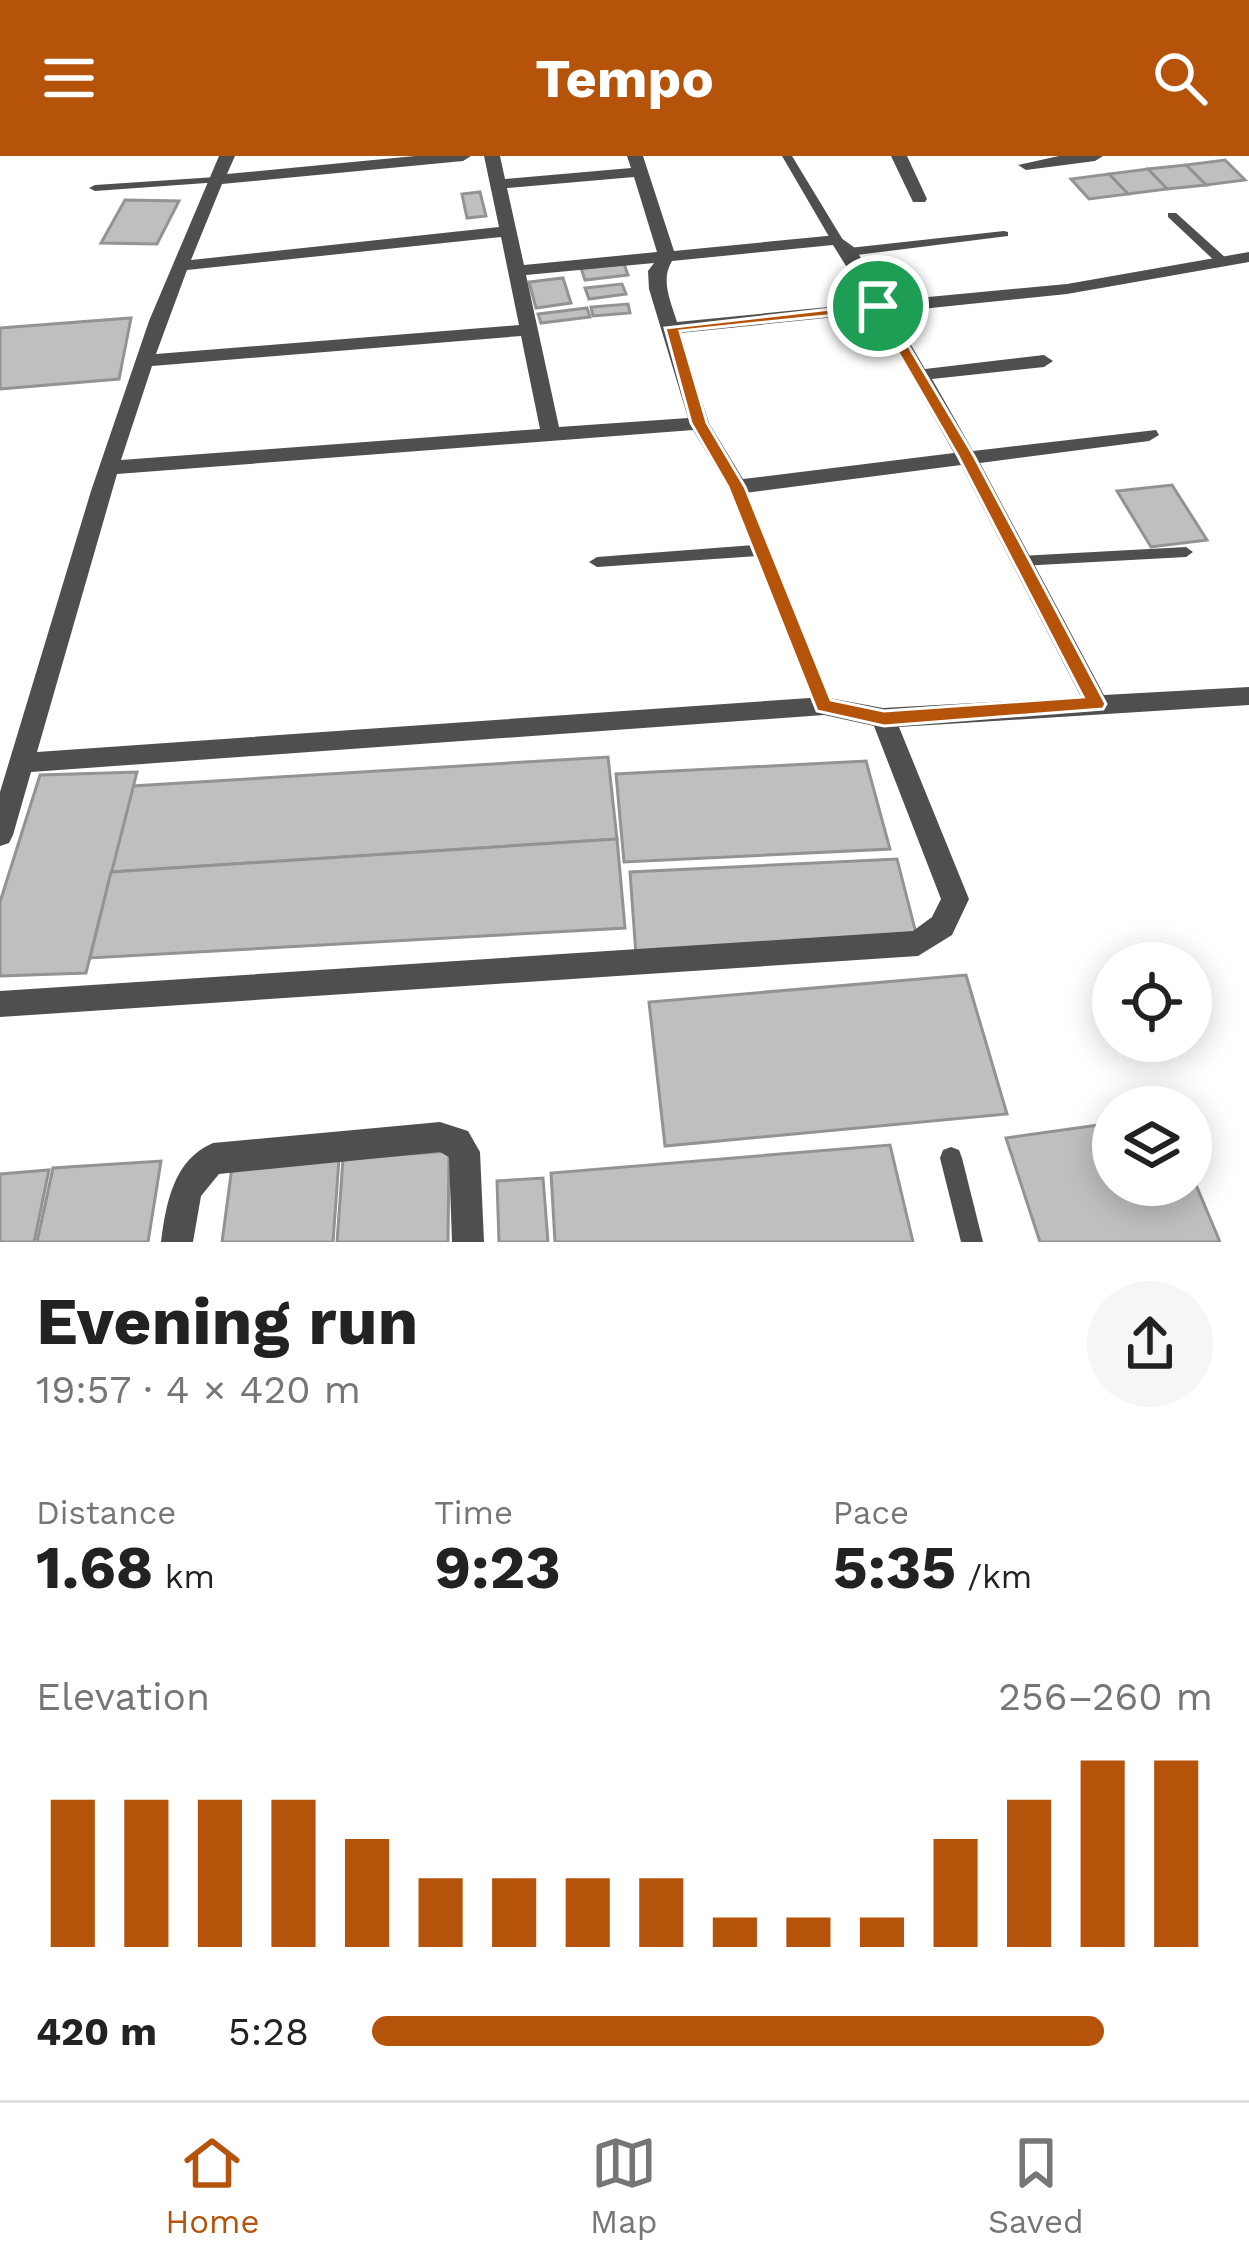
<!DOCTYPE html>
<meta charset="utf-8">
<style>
body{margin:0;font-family:"Work Sans",sans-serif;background:#f6f6f6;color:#222;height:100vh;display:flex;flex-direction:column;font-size:45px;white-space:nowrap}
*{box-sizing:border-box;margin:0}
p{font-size:39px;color:#767676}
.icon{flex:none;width:66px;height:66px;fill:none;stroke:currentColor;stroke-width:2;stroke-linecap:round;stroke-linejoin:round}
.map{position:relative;height:1086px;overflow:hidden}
.drawer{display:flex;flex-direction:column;background:#fff;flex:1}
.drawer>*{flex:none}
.controls{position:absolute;left:1092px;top:786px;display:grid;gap:24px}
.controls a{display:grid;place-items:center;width:120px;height:120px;border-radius:50%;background:#fff;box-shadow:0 6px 30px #0003;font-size:60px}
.pin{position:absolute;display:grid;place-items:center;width:102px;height:102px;color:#fff;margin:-51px;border:6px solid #fff;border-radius:50%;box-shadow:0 3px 12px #0007}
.round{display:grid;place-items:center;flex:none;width:126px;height:126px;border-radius:63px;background:#f6f6f6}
.headline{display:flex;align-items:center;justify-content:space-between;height:204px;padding:0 36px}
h1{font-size:66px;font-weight:700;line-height:90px}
.metrics{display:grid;grid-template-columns:repeat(3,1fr);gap:18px;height:204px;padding:12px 36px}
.metrics div{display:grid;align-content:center}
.metrics b{font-size:60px;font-weight:700}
.metrics small{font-size:33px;font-weight:400}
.metrics p{font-size:33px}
.chart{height:336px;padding:24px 36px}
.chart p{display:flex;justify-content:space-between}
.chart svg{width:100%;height:216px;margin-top:12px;stroke:#b45309;stroke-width:6}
ul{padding:0 36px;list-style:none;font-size:39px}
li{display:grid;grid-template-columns:192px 144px 1fr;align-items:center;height:90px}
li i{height:30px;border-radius:15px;background:#b45309}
header{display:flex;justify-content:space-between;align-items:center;height:156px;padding:0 36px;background:#b45309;color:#fff;font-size:54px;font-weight:700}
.dock{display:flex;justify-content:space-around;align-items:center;height:168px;border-top:3px solid #e0e0e0;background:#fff;font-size:33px;color:#767676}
.dock a{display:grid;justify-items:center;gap:6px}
.dock .current{color:#b45309}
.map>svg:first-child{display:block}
</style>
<header><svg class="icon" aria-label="menu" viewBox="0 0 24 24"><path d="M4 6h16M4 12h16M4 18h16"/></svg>Tempo<svg class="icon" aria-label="search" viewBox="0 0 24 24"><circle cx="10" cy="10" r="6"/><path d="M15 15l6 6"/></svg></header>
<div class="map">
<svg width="1249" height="1086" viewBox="0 0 1249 1086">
<rect width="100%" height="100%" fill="#fff"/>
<g fill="#bfbfbf" stroke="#939393" stroke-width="3">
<path d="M1225,4L1245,24L1206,29L1186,9Z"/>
<path d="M1186,9L1206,29L1167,33L1148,13Z"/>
<path d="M1148,13L1167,33L1128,38L1109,18Z"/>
<path d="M1109,18L1128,38L1089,43L1071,23Z"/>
<path d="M480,36L486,60L467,62L462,38Z"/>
<path d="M125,44L179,45L157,88L101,87Z"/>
<path d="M624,108L628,119L585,124L581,112Z"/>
<path d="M563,122L571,147L536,152L529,126Z"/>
<path d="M622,128L626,138L589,143L585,132Z"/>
<path d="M628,148L630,157L593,160L591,151Z"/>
<path d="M587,152L590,161L541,167L538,158Z"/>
<path d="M131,162L119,223L0,233V172Z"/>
<path d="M1172,329L1207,384L1151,391L1117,335Z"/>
<path d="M608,601L617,683L111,716L133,630Z"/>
<path d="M866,605L890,693L624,706L616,618Z"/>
<path d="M137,616L86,817L0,820V746L40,619Z"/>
<path d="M617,683L625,772L90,802L111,716Z"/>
<path d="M897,703L917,781L636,799L630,716Z"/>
<path d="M966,819L1007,958L665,990L649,846Z"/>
<path d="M1113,967V1029H1191V1017L1220,1086H1040L1006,982Z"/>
<path d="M890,989L913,1086H555L551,1017Z"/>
<path d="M449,995L448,1086H337L343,1003Z"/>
<path d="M339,1003L333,1086H222L232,1011Z"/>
<path d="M161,1005L148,1086H37L53,1012Z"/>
<path d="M49,1014L34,1086H0V1018Z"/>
<path d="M543,1022L548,1086H499L497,1025Z"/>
</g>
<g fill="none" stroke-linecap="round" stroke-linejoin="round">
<g fill="#4f4f4f" fill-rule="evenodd">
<path d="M782,0H792L843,84L841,86L831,84Z"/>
<path d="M216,21L221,24L220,26L95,35L89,32L95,29Z"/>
<path d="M1168,57H1176L1227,103V109H1219L1168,61Z"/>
<path d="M1004,75L1008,76V80L849,100L843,96L849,92Z"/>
<path d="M737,326L744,331L832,550L830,555H818L816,550L758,400L597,411L589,406L597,401L754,389L730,331Z"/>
<path d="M1186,391L1193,396L1186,401L1020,410L1012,405L1020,400Z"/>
<path d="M951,991L959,994L962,1002L983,1086H961L940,1002L943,994Z"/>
</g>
<g fill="#4f4f4f" fill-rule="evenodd">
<path d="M219,0H235L227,18L415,0H471L463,5L222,28L191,104L499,71L484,0H500L505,23L631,12L627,0H643L674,95L837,79L855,92L886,145L1067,128L1249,96V106L1067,138L892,156L925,213L1044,199L1053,205L1044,211L932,223L973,295L1156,274L1159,279L1149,285L980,307L1104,539L1249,531V549L899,571L969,743L952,779L918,800L0,861V835L913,775L932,761L941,743L874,570L824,559L31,616L13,679L9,687L0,690V636L91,335L149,165ZM634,21L657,96L524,109L507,32ZM501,81L519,169L156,198L187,114ZM833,89L869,147L677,166C671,146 660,124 672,105ZM654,107L648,115L649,133L688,262L559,271L526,119ZM875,157L954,297L743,323L709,267L680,177ZM521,180L540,273L121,304L152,210ZM693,274L730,336L737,338L961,309L1081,541L883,552L824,541L37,596L117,318Z"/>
<path d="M891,0H907L927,43L925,46H913Z"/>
<path d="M1059,0H1103L1095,5L1026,14L1018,9Z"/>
<path d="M440,966L468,975L480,996L484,1086H452L449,1001L440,996L219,1018L201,1040L193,1086H161C166,1048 173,1004 213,987Z"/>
</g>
</g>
<path fill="#b45309" stroke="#fff" stroke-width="3" fill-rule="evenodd" d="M883,147L974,300L1106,548L1103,553L884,570L817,555L728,331L691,267L665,172ZM874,155L958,300L1083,541L884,555L831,544L745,331L707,267L680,175Z"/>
</svg>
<div class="controls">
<a><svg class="icon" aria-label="locate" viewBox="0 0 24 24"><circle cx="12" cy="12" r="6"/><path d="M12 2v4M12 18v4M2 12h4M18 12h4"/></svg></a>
<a><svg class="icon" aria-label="layers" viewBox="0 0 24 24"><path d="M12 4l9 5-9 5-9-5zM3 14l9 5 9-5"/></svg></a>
</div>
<div class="pin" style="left:878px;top:150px;background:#1e9e55"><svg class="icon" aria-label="arrive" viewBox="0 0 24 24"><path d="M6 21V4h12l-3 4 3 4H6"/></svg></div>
</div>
<section class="drawer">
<div class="headline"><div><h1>Evening run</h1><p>19:57 · 4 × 420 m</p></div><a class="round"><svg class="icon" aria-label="share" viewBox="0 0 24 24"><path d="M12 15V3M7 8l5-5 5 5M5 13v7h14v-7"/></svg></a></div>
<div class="metrics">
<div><p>Distance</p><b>1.68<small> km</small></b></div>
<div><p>Time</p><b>9:23</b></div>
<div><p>Pace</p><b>5:35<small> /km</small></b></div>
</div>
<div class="chart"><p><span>Elevation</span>256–260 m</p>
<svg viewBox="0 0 160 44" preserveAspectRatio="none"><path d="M5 44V14M15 44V14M25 44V14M35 44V14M45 44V22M55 44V30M65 44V30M75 44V30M85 44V30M95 44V38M105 44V38M115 44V38M125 44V22M135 44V14M145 44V6M155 44V6"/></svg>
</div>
<ul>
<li><b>420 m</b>5:28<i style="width:87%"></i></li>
</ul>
</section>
<nav class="dock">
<a class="current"><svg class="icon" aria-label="home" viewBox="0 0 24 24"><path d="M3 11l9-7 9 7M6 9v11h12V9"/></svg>Home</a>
<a><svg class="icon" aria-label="map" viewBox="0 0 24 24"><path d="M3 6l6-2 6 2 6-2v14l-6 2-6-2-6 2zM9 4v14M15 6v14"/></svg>Map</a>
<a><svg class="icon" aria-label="saved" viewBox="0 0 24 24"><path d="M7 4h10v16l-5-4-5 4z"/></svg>Saved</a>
</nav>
